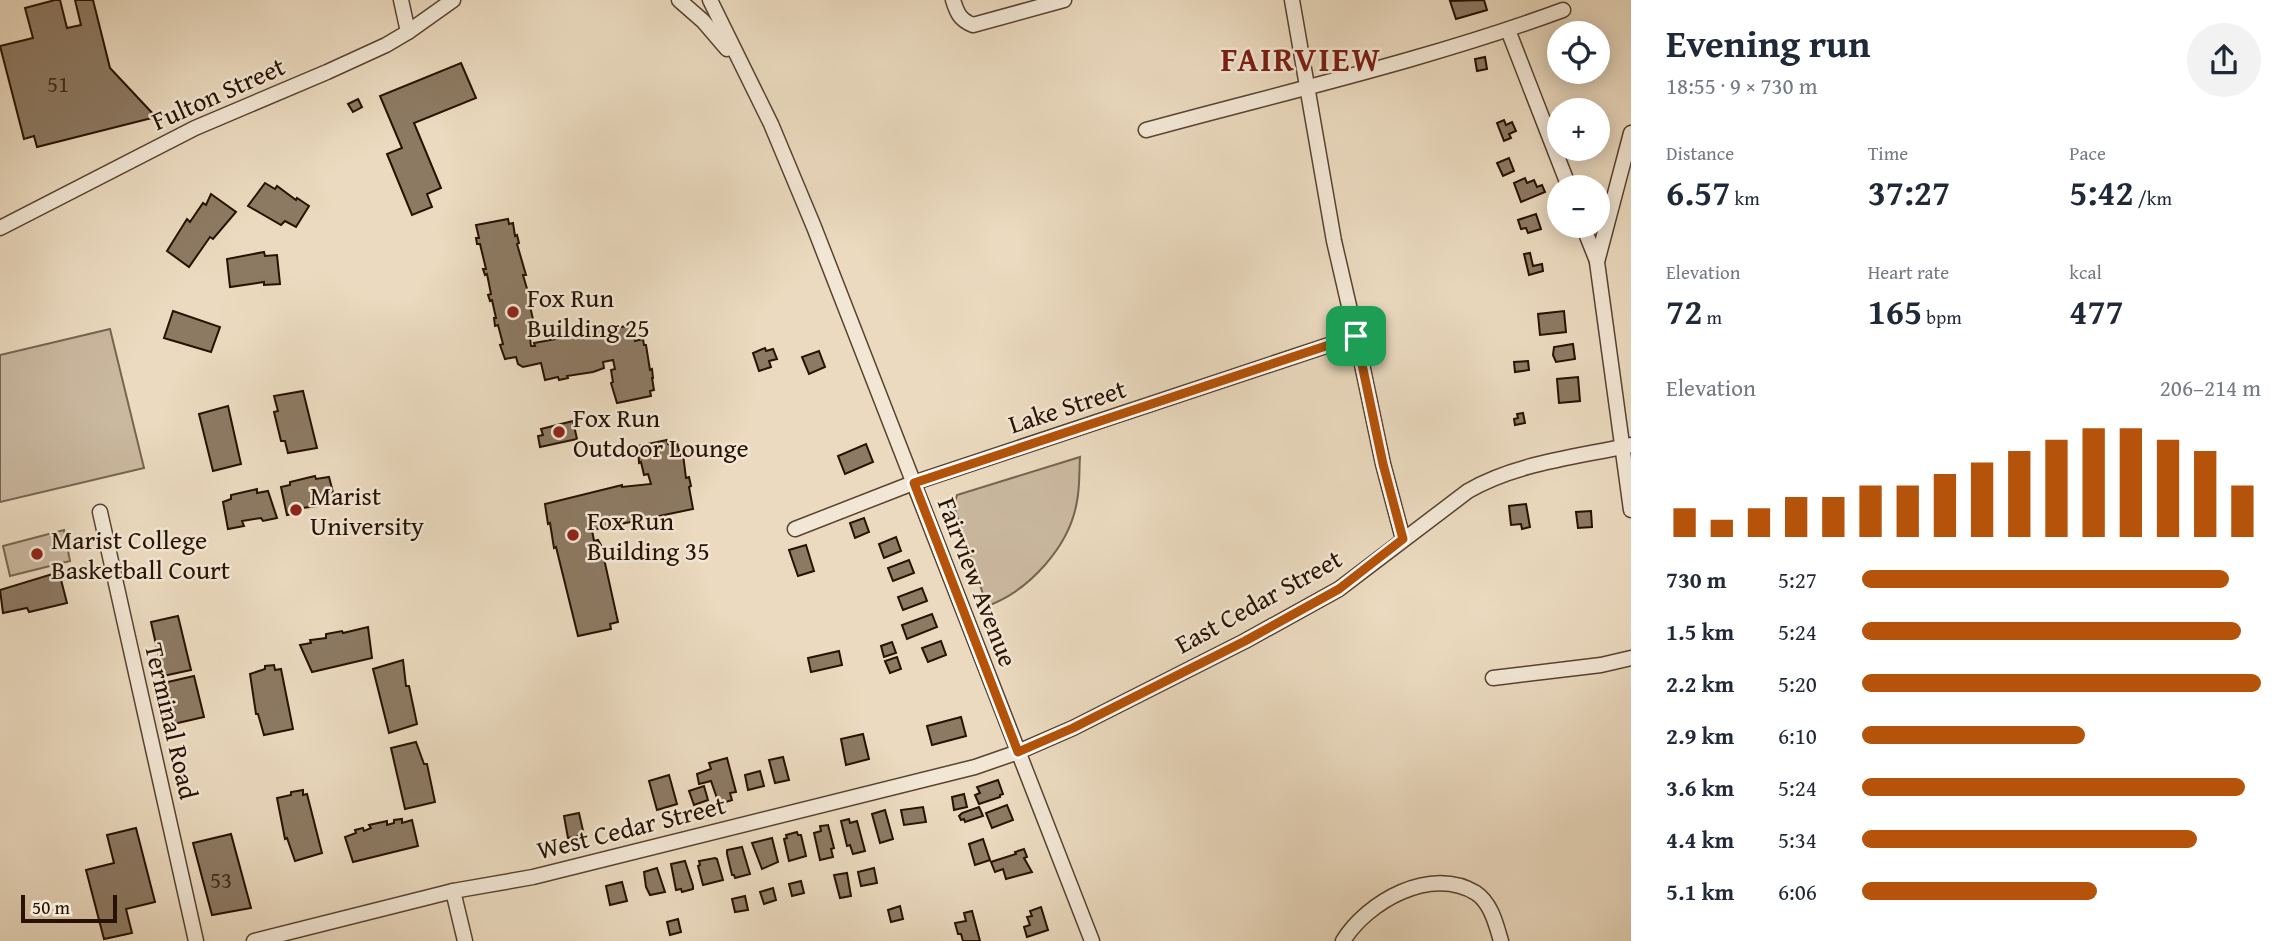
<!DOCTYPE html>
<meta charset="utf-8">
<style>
body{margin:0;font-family:"Gentium Book Plus",serif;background:#f2f2f3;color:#1f2937;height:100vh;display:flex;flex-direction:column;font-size:26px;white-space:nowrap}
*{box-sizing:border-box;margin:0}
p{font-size:23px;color:#747a83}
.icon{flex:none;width:38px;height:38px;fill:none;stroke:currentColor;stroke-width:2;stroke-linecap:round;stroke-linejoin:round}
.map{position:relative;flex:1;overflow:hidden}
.side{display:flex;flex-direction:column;background:#fff;width:665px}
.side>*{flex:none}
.fabs{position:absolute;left:1547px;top:21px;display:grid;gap:14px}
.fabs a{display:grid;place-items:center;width:63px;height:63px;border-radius:50%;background:#fff;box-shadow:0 4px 18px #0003;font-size:35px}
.scale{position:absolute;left:21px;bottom:18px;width:96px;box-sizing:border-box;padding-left:7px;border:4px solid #271100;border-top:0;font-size:19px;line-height:24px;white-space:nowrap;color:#271100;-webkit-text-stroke:5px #f2e7d5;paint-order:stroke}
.pin{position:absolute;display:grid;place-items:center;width:60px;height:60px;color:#fff;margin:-30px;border-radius:14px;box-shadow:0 4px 10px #0006}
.round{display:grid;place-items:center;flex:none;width:74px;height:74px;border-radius:37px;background:#f2f2f3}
.headline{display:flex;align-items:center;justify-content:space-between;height:119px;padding:0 35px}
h1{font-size:38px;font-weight:600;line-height:52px}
.stats{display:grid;grid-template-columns:repeat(3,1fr);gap:10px;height:119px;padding:7px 35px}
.stats div{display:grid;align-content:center}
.stats b{font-size:35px;font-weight:600}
.stats small{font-size:19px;font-weight:400}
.stats p{font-size:19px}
.chart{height:196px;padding:14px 35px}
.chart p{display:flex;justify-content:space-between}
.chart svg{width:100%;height:126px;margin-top:7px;stroke:#b45309;stroke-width:6}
ul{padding:0 35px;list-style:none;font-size:23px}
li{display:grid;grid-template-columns:112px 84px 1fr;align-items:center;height:52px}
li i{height:18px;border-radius:9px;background:#b45309}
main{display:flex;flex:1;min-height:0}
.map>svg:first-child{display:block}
</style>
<main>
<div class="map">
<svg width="1631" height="941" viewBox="0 0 1631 941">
<rect width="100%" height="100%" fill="#ebdabf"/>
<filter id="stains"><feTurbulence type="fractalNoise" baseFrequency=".00286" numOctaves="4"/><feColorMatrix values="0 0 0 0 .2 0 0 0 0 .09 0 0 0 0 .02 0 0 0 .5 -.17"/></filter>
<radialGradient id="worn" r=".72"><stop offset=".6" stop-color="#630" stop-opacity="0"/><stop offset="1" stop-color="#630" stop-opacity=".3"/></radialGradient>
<g fill="#cab89f" stroke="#786450" stroke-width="2">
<path d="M110,329L144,468L0,502V355Z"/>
<path d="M1080,457C1079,471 1080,487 1077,501C1070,546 1029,591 987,606L954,507L957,495Z"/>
<path d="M64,530L70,561L10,576L3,546Z"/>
</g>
<g fill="#8d7a63" stroke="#271100" stroke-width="2">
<path d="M55,0H60L67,28L81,25L75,0H93L110,68L156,117L37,147L34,136L24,139L0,46L33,38L25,8Z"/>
<path d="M1484,0L1487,10L1456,19L1450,1Z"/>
<path d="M1485,57L1487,69L1477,71L1475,59Z"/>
<path d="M461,63L476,98L414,123L441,188L427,194L432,207L412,215L387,154L402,148L380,96Z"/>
<path d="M358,99L362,107L353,112L348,104Z"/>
<path d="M1504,120L1506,125L1512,122L1516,131L1509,134L1511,138L1504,141L1497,123Z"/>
<path d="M1509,158L1514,171L1503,176L1497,163Z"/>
<path d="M1525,178L1527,183L1534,180L1537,187L1542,185L1545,192L1521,202L1514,183Z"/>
<path d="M265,183L275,189L277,186L296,200L297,198L309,206L296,227L285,221L281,225L248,206Z"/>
<path d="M211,194L236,212L213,239L210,237L189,267L167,251L187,219L190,222L203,203L206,205Z"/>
<path d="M1536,214L1541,229L1528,233L1526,228L1521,229L1518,220Z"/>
<path d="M508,219L509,224L513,223L515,236L517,235L519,243L517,244L526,275H523L532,306H530L534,324L536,323L538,330L537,336L530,338L531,346H535L534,343L632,325L635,341L643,339L644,345H646L650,370L652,369L653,378H652L654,390L650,391L651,396L617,403L611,383L613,382L611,370L615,369L613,360L603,362L604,368L593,372L567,376L568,378L559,380L558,377L545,380L541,363L523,367L518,364L516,357L505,359L500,345L503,344L498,325L495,326L494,318H496L492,300L490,301L488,295L491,294L487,274L485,275L483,269H486L480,244H477L476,238H479L476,225Z"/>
<path d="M264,252L265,256L277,255L280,284L264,285V282L230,287L227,259Z"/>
<path d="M1530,253L1533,266L1542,264L1543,271L1529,275L1524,254Z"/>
<path d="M173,311L220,327L211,352L164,338Z"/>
<path d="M1564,311L1566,332L1540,335L1538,314Z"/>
<path d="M1573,344L1575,359L1556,362L1553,355L1554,347Z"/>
<path d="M765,348L766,351L773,349L777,359L769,361L771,367L759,371L753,353Z"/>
<path d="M819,351L825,367L809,374L802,357Z"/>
<path d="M1528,361L1529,370L1515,372L1514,362Z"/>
<path d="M1578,377L1580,401L1559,403L1557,379Z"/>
<path d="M303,391L317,448L288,453L285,441H281L274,412L278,411L274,396Z"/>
<path d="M228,406L241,464L213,471L199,414Z"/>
<path d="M1523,413L1525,423L1515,425L1514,419L1518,418L1517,414Z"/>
<path d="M573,421L577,439L540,447L538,436L543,435L541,429Z"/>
<path d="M667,440L668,444L677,443L680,455L683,454L686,478L689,477L691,486L689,487L693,509L592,530L594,541L598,540L601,545L618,622L610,624L611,629L578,636L556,547L554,548L550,523L548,524L545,504L622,485V487L651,484L648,474L644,475L641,462L639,463L638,446Z"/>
<path d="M866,444L873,462L845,474L838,456Z"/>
<path d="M315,476L316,479L329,477L336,504L302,508V512L287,515L281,487L290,485V482Z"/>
<path d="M257,489V493L268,491L277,518L263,521L261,518L242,521L244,526L228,529L223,502L231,499V495Z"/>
<path d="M1526,504L1530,527L1522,529L1521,524L1511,525L1509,506Z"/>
<path d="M1591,511L1592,527L1578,528L1576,512Z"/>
<path d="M864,518L869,532L855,538L850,523Z"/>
<path d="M896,537L901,551L884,558L879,544Z"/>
<path d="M806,545L814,571L798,576L789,550Z"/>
<path d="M909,560L914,573L893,581L888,568Z"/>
<path d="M59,572L67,603L29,612L27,608L3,613L0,590Z"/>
<path d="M922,588L927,601L903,610L898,597Z"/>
<path d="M932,614L937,627L907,639L902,625Z"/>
<path d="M178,616L191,670L163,676L151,622Z"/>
<path d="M368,627L372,658L312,672L300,645L311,643L310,640L326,638V634L342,631L343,633Z"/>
<path d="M941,641L946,655L928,662L922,648Z"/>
<path d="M892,642L896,653L884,657L881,646Z"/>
<path d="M839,651L842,665L811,672L808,658Z"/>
<path d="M897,657L901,669L890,673L885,661Z"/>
<path d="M403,660L406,686H409L417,724L389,733L373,669Z"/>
<path d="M274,665L275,670L281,669L293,729L264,735L258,714H256L250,674L265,669V666Z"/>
<path d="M194,676L204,717L169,725L159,684Z"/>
<path d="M961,717L966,736L932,745L927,726Z"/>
<path d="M863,734L869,759L846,765L841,739Z"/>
<path d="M416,742L424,764H427L435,802L405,809L391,748Z"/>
<path d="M783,757L789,780L775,783L769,760Z"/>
<path d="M727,758L736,792L730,793L732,800L719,804L711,781L699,784L697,774L711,769L709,763Z"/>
<path d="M760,771L764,786L748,790L745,775Z"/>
<path d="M669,775L677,804L657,810L649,781Z"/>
<path d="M998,780L1003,794L1000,795V797L979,804L975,795L980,793L977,787Z"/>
<path d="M704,786L708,800L694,805L689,791Z"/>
<path d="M303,790V795L307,794L322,853L295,861L287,838L285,839L277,798L291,795V792Z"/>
<path d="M964,794L967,807L954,810L952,797Z"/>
<path d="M1007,805L1013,820L992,828L986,813Z"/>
<path d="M923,807L926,822L904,825L901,810Z"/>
<path d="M979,807L983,816L965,822L964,819L961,820L959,816L962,813Z"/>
<path d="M885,810L893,839L880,843L872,814Z"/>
<path d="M579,813L584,835L568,838L564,816Z"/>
<path d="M402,819V823L412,820L418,846L353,862L345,837L356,833L355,830L363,828L364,831L371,828L369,825L387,821V825L394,823V820Z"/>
<path d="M849,819L850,823L857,821L865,851L853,854L850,845L847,846L841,821Z"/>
<path d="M828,825L834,848L831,849L833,857L820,860L814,833L821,831L820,826Z"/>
<path d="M136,828L155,902L126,909L132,933L104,939L86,870L114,863L107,835Z"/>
<path d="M797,832L798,835H801L806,856L789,861L784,839L787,838L786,835Z"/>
<path d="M231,834L251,908L212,915L193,843Z"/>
<path d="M772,838L778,862L762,869L752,843Z"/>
<path d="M983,839L990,860L975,865L969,844Z"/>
<path d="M742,847L750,874L735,878L734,875H732L727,854V850Z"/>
<path d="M1024,849L1027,857L1024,858L1032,872L1006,879L1003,869L995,872L991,862L1016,854L1015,852Z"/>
<path d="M715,858L717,859L723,880L703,885L698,866L700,865L699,861Z"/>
<path d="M685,861L693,886V889L682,892L681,889L676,890L671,864Z"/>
<path d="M657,868L665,892L650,895L646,887L644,872Z"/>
<path d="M874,868L877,883L861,886L858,872Z"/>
<path d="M847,873L851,896L840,898L834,875Z"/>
<path d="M801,881L804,893L792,896L789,884Z"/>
<path d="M622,882L627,901L610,905L606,886Z"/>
<path d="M773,888L776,900L764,904L760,892Z"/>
<path d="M745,896L748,910L735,912L732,899Z"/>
<path d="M900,906L903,919L891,922L888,910Z"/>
<path d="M1041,907L1048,930L1027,937L1024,927L1030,925L1027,917L1032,916L1030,911Z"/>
<path d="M972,911L980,941H963L961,934H958L955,923L966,921L964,913Z"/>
<path d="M678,919L681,932L670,935L667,922Z"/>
</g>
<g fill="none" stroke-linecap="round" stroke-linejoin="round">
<g stroke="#584330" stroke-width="17">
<g id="minor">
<path d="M401,0L408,32"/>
<path d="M679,0L703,21L727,49"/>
<path d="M710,0L771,124L814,227L1092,941"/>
<path d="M953,0C957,13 960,20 973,25L1064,0"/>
<path d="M1292,0L1334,241L1356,336L1383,464L1403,539"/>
<path d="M1508,30L1569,187"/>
<path d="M1146,130C1285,92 1427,60 1563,10"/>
<path d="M1631,133L1597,262L1631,510"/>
<path d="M1583,226L1597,261"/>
<path d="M0,228L195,128L327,72L386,45L408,32L453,0"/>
<path d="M100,512L196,941"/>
<path d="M795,529L913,483L1356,336"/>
<path d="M1493,678L1601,665L1631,658"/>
<path d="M453,891L465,941"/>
<path d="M254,941L453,891L533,877L975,767L1018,752L1073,728L1245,641L1339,589L1468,491C1516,463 1577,457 1631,445"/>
<path d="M1343,941C1367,902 1431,865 1476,893C1491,903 1496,924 1501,941"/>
</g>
</g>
<use href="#minor" stroke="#f2e7d5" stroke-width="14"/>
</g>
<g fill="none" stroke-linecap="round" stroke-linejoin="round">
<g stroke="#fff" stroke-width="14">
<path id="route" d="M1356,336L1383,464L1403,539L1339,589L1245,641L1073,728L1018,752L914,483Z"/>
</g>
<use href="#route" stroke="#b45309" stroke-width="9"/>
</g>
<g fill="#8f2418" stroke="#f2e7d5" stroke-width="2.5">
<circle cx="513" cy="312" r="7"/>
<circle cx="559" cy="432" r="7"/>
<circle cx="296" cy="510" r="7"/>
<circle cx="573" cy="535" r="7"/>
<circle cx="37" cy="554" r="7"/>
</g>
<g text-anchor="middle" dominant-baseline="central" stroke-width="5" stroke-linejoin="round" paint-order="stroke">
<g font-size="23" fill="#402b19">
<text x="58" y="83">51</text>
<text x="221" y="879">53</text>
</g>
<g font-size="26" fill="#271100" stroke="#f2e7d5">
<text transform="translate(218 93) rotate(-24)">Fulton Street</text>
<text transform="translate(1067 406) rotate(-18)">Lake Street</text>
<text transform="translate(978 582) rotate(69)">Fairview Avenue</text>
<text transform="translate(1258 601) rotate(-29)">East Cedar Street</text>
<text transform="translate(172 721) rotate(77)">Terminal Road</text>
<text transform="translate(631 827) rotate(-14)">West Cedar Street</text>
</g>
<g font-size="26" fill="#271100" stroke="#f2e7d5" text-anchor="start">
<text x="527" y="297">Fox Run<tspan x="527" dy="30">Building 25</tspan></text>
<text x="573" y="417">Fox Run<tspan x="573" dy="30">Outdoor Lounge</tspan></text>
<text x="310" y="495">Marist<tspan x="310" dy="30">University</tspan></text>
<text x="587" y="520">Fox Run<tspan x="587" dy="30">Building 35</tspan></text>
<text x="51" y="539">Marist College<tspan x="51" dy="30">Basketball Court</tspan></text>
</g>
<g font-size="33" font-weight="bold" letter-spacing="2" fill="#7a1f14" stroke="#f2e7d5">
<text x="1301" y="59">FAIRVIEW</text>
</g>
</g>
<rect width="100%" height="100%" filter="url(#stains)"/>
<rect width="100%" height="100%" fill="url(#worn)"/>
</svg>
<div class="fabs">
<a><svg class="icon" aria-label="locate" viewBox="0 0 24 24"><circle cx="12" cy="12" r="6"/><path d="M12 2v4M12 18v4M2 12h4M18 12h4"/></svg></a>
<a>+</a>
<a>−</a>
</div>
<div class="scale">50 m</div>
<div class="pin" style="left:1356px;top:336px;background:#1e9e55"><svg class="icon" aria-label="arrive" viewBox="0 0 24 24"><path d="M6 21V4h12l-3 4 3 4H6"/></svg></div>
</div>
<section class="side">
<div class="headline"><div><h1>Evening run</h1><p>18:55 · 9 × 730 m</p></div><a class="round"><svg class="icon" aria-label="share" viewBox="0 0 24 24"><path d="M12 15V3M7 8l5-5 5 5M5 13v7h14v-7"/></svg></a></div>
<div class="stats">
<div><p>Distance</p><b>6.57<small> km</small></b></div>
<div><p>Time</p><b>37:27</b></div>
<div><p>Pace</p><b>5:42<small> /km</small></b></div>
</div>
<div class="stats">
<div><p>Elevation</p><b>72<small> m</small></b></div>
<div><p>Heart rate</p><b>165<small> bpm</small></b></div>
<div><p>kcal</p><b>477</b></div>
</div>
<div class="chart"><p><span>Elevation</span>206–214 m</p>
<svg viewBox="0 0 160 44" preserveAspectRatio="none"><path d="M5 44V34M15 44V38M25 44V34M35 44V30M45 44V30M55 44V26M65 44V26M75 44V22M85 44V18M95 44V14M105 44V10M115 44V6M125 44V6M135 44V10M145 44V14M155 44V26"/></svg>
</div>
<ul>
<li><b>730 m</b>5:27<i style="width:92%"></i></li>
<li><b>1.5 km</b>5:24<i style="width:95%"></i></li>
<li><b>2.2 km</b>5:20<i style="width:100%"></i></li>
<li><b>2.9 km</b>6:10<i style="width:56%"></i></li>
<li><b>3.6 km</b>5:24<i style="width:96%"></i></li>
<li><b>4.4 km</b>5:34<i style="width:84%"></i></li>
<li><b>5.1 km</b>6:06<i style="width:59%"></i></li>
</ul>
</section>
</main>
